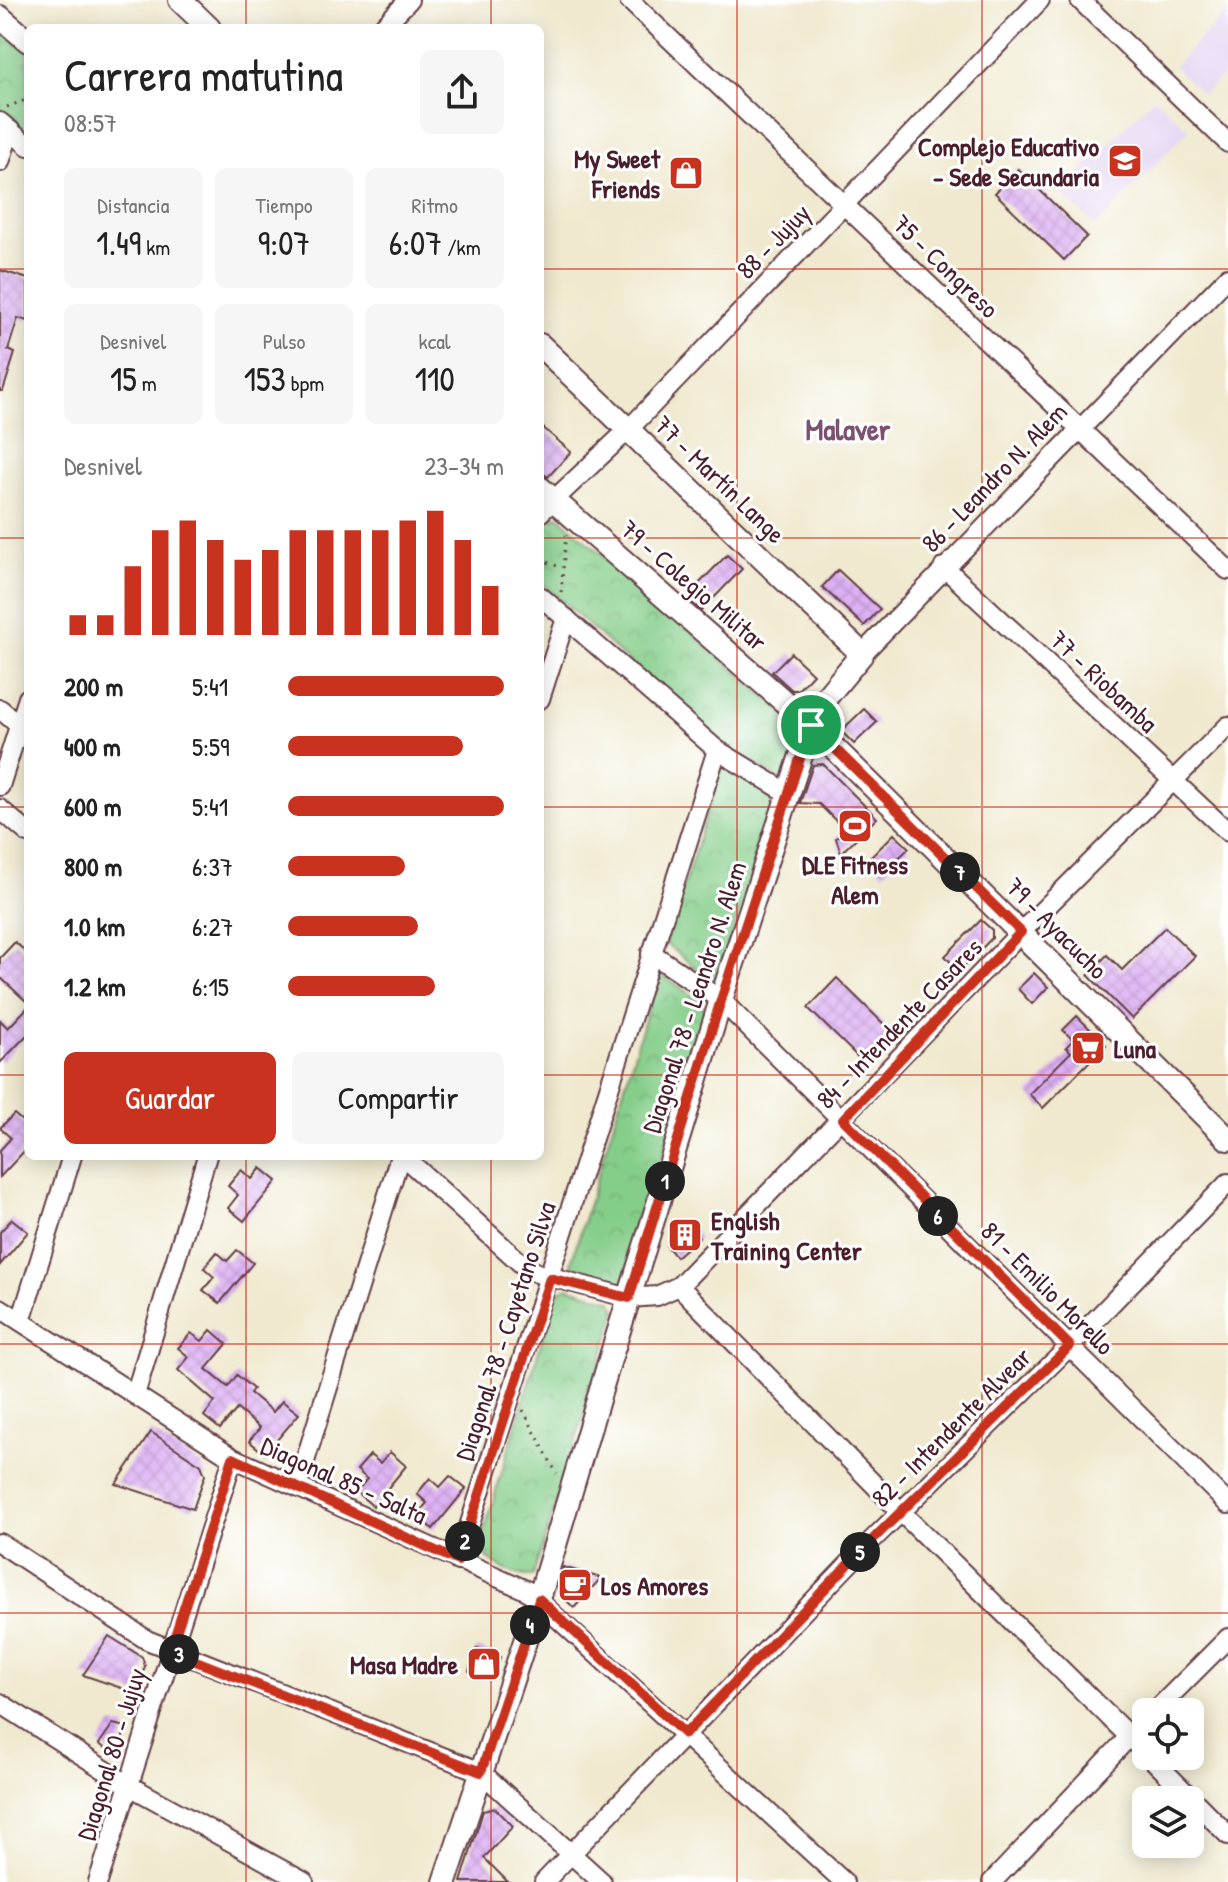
<!DOCTYPE html>
<html lang="es">
<meta charset="utf-8">
<style>
body{margin:0;font-family:"Patrick Hand",sans-serif;background:#f6f6f6;color:#222;height:100vh;display:flex;flex-direction:column;font-size:30px;white-space:nowrap}
*{box-sizing:border-box;margin:0}
p{font-size:26px;color:#767676}
.icon{flex:none;width:44px;height:44px;fill:none;stroke:currentColor;stroke-width:2;stroke-linecap:round;stroke-linejoin:round}
.map{position:relative;flex:1;overflow:hidden}
.sheet{position:absolute;left:24px;top:24px;width:520px;height:1136px;display:flex;flex-direction:column;background:#fff;border-radius:12px;box-shadow:0 4px 20px #0003}
.sheet>*{flex:none}
.controls{position:absolute;left:1132px;top:1698px;display:grid;gap:16px}
.controls a{display:grid;place-items:center;width:72px;height:72px;border-radius:12px;background:#fff;box-shadow:0 4px 20px #0003;font-size:40px}
.pin{position:absolute;display:grid;place-items:center;width:68px;height:68px;color:#fff;margin:-34px;border:4px solid #fff;border-radius:50%;box-shadow:0 2px 8px #0007}
.km{position:absolute;width:40px;height:40px;margin:-20px;border-radius:50%;background:#222;color:#fff;font-size:22px;line-height:40px;text-align:center}
.round{display:grid;place-items:center;flex:none;width:84px;height:84px;border-radius:12px;background:#f6f6f6}
.head{display:flex;align-items:center;justify-content:space-between;height:136px;padding:0 40px}
h1{font-size:44px;font-weight:600;line-height:60px}
.figures{display:grid;grid-template-columns:repeat(3,1fr);gap:12px;height:136px;padding:8px 40px}
.figures div{display:grid;align-content:center;border-radius:12px;background:#f6f6f6;text-align:center}
.figures b{font-size:34px;font-weight:600}
.figures small{font-size:22px;font-weight:400}
.figures p{font-size:22px}
.chart{height:224px;padding:16px 40px}
.chart p{display:flex;justify-content:space-between}
.chart svg{width:100%;height:144px;margin-top:8px;stroke:#c8321e;stroke-width:6}
.button{display:flex;gap:16px;margin-top:auto;padding:16px 40px}
.button a{flex:1;height:92px;border-radius:12px;background:#c8321e;color:#fff;font-size:32px;font-weight:600;line-height:92px;text-align:center}
.button a+a{background:#f6f6f6;color:#222}
ul{padding:0 40px;list-style:none;font-size:26px}
li{display:grid;grid-template-columns:128px 96px 1fr;align-items:center;height:60px}
li i{height:20px;border-radius:10px;background:#c8321e}
.map>svg:first-child{display:block}
</style>
<div class="map">
<svg width="1228" height="1882" viewBox="0 0 1228 1882">
<defs>
<pattern id="park-crowns" width="20" height="18" patternUnits="userSpaceOnUse" patternTransform="scale(2)"><rect width="20" height="18" fill="#85ce8a"/><path d="M2 6a3 3 0 1 1 6 0M12 15a3 3 0 1 1 6 0" fill="none" stroke="#74b077"/></pattern>
<pattern id="building-cross-hatch" width="8" height="8" patternUnits="userSpaceOnUse" patternTransform="scale(2)"><rect width="8" height="8" fill="#ddb0f4"/><path d="M0 0l8 8M0 8l8-8" fill="none" stroke="#bf97d1"/></pattern>
</defs>
<rect width="100%" height="100%" fill="#fff"/>
<filter id="ink" filterUnits="userSpaceOnUse"><feTurbulence type="fractalNoise" baseFrequency=".0125" numOctaves="2"/><feDisplacementMap in="SourceGraphic" scale="16" xChannelSelector="R" yChannelSelector="G"/><feConvolveMatrix kernelMatrix="1 2 1 2 8 2 1 2 1" color-interpolation-filters="sRGB"/></filter>
<filter id="wash" filterUnits="userSpaceOnUse"><feTurbulence type="fractalNoise" baseFrequency=".006" numOctaves="4" result="noise"/><feDisplacementMap in="SourceGraphic" scale="32" xChannelSelector="R" yChannelSelector="G"/><feGaussianBlur stdDeviation="1.8" result="paint"/><feColorMatrix in="noise" values="0 0 0 0 0 0 0 0 0 0 0 0 0 0 0 0 0 1.4 0 .05"/><feComposite in="paint" operator="in"/></filter>
<g filter="url(#wash)">
<rect width="100%" height="100%" fill="#f0e9cf"/>
<g fill="#e3d3f2">
<path d="M1228,11V70L1203,95L1174,66Z"/>
<path d="M1154,97L1189,130L1096,226L1061,193Z"/>
</g>
<g fill="url(#park-crowns)" stroke="#68765a" stroke-width="2">
<path d="M0,25L28,49V139L0,115Z"/>
<path d="M558,516L796,723L800,733L785,778H778L714,739L540,581V528L547,520Z"/>
<path d="M723,764L778,794L716,984L665,943Z"/>
<path d="M662,975L701,1001L706,1014L626,1278L620,1284L575,1270L571,1263L656,983Z"/>
<path d="M567,1287L611,1300L617,1310L533,1576C515,1577 484,1563 480,1544L556,1294Z"/>
</g>
<g id="blocks">
<g fill="url(#building-cross-hatch)">
<path d="M1018,169L1087,236L1064,260L995,193Z"/>
<path d="M0,270L28,279V321L18,318L8,350L15,353L3,391H0Z"/>
<path d="M540,425L571,452L548,477L540,471Z"/>
<path d="M727,555L742,569L701,611L686,597Z"/>
<path d="M838,570L880,609L864,626L822,587Z"/>
<path d="M791,653L813,674L798,690H792L772,672Z"/>
<path d="M864,709L877,722L854,744L841,731Z"/>
<path d="M823,764L877,818L841,853L836,838L845,830L819,804L800,803L813,765Z"/>
<path d="M894,834L909,848L883,873L869,859Z"/>
<path d="M981,920L992,930V938L959,971L945,956Z"/>
<path d="M1165,927L1195,956L1132,1019L1088,975L1107,955L1122,970Z"/>
<path d="M15,942L28,954V1003L0,977V958Z"/>
<path d="M1034,973L1048,987L1032,1004L1018,989Z"/>
<path d="M837,978L895,1035L866,1065L808,1008Z"/>
<path d="M28,1007V1034L0,1063V1020L8,1028Z"/>
<path d="M1077,1016L1106,1045L1043,1108L1029,1094L1071,1052L1066,1047L1073,1040L1063,1030Z"/>
<path d="M14,1114L28,1126V1147L0,1177V1150L11,1138L0,1128Z"/>
<path d="M261,1168L277,1181L244,1221L228,1208L238,1195L228,1186L241,1170L252,1179Z"/>
<path d="M12,1219L28,1232L0,1265V1232Z"/>
<path d="M685,1221L699,1237L676,1257L667,1246L675,1239L670,1233Z"/>
<path d="M237,1250L253,1263L220,1303L203,1290L214,1277L204,1268L217,1252L227,1261Z"/>
<path d="M211,1330L227,1344L206,1369L228,1387L237,1375L253,1389L250,1393L273,1412L282,1401L299,1414L265,1454L249,1441L260,1428L237,1409L220,1429L204,1416L215,1402L178,1370L189,1357L178,1348L191,1333L202,1341Z"/>
<path d="M151,1432L201,1465L205,1475L193,1509L116,1484Z"/>
<path d="M390,1452L406,1466L373,1506L356,1492L367,1479L357,1470L370,1455L380,1463Z"/>
<path d="M450,1476L466,1489L433,1529L416,1516L427,1503L417,1494L430,1478L440,1487Z"/>
<path d="M563,1567L601,1578L574,1608L560,1594L557,1586Z"/>
<path d="M109,1636L142,1657L145,1666L136,1693L83,1675Z"/>
<path d="M477,1648L500,1657L492,1679L469,1671Z"/>
<path d="M113,1724L126,1727L119,1749L111,1752L99,1744Z"/>
<path d="M495,1808L513,1826L484,1858L508,1882H461L483,1811Z"/>
</g>
</g>
</g>
<g filter="url(#ink)">
<use href="#blocks" fill-opacity="0" stroke="#633d44" stroke-width="2"/>
<g fill="none" stroke-linecap="round" stroke-linejoin="round">
<g stroke="#633d44" stroke-width="22">
<g id="minor">
<path d="M629,0L1228,570"/>
<path d="M1080,0L1228,143"/>
<path d="M382,28L409,0"/>
<path d="M0,122L28,146"/>
<path d="M0,162L10,130"/>
<path d="M540,513L628,430L1040,0"/>
<path d="M944,567L1228,832"/>
<path d="M540,596L717,750L788,793"/>
<path d="M862,654L1228,277"/>
<path d="M540,699L566,618"/>
<path d="M0,709L19,725"/>
<path d="M0,786L28,698"/>
<path d="M0,809L28,833"/>
<path d="M651,953L721,1000L1228,1504"/>
<path d="M403,1156L524,1266L537,1273L629,1298L657,1296L679,1286L1021,932L1228,726"/>
<path d="M679,1286L902,1513L1146,1753"/>
<path d="M0,1308L233,1458L528,1591L844,1882"/>
<path d="M21,1321L72,1156"/>
<path d="M135,1395L207,1156"/>
<path d="M297,1487L400,1156"/>
<path d="M0,1543L147,1640L481,1772L602,1882"/>
<path d="M458,1561L717,750"/>
<path d="M0,1703L130,1786L304,1882"/>
<path d="M1154,1712L1228,1638"/>
<path d="M1149,1756L1228,1835"/>
<path d="M98,1882L233,1458"/>
<path d="M544,1882L865,1547L1070,1346L1228,1183"/>
<path d="M992,1882L1146,1719"/>
</g>
</g>
<g stroke="#633d44" stroke-width="26">
<g id="tertiary">
<path d="M180,0L209,28"/>
<path d="M0,17L28,41"/>
<path d="M540,488L811,725L1228,1139"/>
<path d="M445,1882L539,1599L608,1366L721,1000L811,725L819,706L862,654L540,345"/>
</g>
</g>
<g stroke="#633d44" stroke-width="3" stroke-dasharray="2 6" stroke-linecap="butt">
<path d="M7,107L28,99"/>
<path d="M540,559L562,568"/>
<path d="M561,592L566,535"/>
<path d="M523,1410L557,1474"/>
</g>
<use href="#minor" stroke="#fff" stroke-width="18"/>
<use href="#tertiary" stroke="#fff" stroke-width="22"/>
</g>
</g>
<g fill="none" stroke-linecap="round" stroke-linejoin="round" filter="url(#ink)">
<g stroke="#fff" stroke-width="16">
<path id="route" d="M811,725L1021,932L843,1119L1070,1346L865,1547L685,1734L539,1599L481,1772L170,1651L233,1458L458,1561L550,1278L629,1298L721,1000Z"/>
</g>
<use href="#route" stroke="#c8321e" stroke-width="10"/>
</g>
<path fill="none" stroke="#c8321e" stroke-width="2" stroke-opacity="0.55" d="M246,0V28M491,0V28M737,0V1882M982,0V1882M0,269H28M540,269H1228M0,538H28M540,538H1228M0,807H28M540,807H1228M0,1075H28M540,1075H1228M246,1156V1882M491,1156V1882M0,1344H1228M0,1613H1228"/>
<defs>
<g id="school-square" transform="scale(1.8)"><rect x="-9" y="-9" width="18" height="18" rx="4" fill="#c8321e" stroke="#fff"/><path d="M0-5L7-2L0 1L-7-2ZM-4 1L0 2.5L4 1V4Q0 6-4 4Z" fill="#fff"/></g>
<g id="shop-square" transform="scale(1.8)"><rect x="-9" y="-9" width="18" height="18" rx="4" fill="#c8321e" stroke="#fff"/><path d="M-5-2.5h2.3a2.7 3.5 0 0 1 5.4 0H5L5.5 6h-11ZM-1.5-2.5h3a1.5 2.3 0 0 0-3 0Z" fill="#fff"/></g>
<g id="stadium-square" transform="scale(1.8)"><rect x="-9" y="-9" width="18" height="18" rx="4" fill="#c8321e" stroke="#fff"/><path d="M0-5a6.5 5 0 1 0 0 10a6.5 5 0 1 0 0-10ZM-3.5-1.8h7v3.6h-7Z" fill="#fff"/></g>
<g id="supermarket-square" transform="scale(1.8)"><rect x="-9" y="-9" width="18" height="18" rx="4" fill="#c8321e" stroke="#fff"/><path d="M-6-5.5h2.5l.6 2H6L4.5 2H-2.5L-4.4-4H-6ZM-1.5 3.2a1.3 1.3 0 1 0 .1 0ZM3 3.2a1.3 1.3 0 1 0 .1 0Z" fill="#fff"/></g>
<g id="building-square" transform="scale(1.8)"><rect x="-9" y="-9" width="18" height="18" rx="4" fill="#c8321e" stroke="#fff"/><path d="M-4-6H4V6H1V3H-1V6H-4ZM-2.5-4.3h1.7v1.8h-1.7ZM.8-4.3h1.7v1.8H.8ZM-2.5-1h1.7V.8h-1.7ZM.8-1h1.7V.8H.8Z" fill="#fff"/></g>
<g id="cafe-square" transform="scale(1.8)"><rect x="-9" y="-9" width="18" height="18" rx="4" fill="#c8321e" stroke="#fff"/><path d="M-5.5-4.5H6V0H3Q3 3.5 0 3.5H-2.5Q-5.5 3.5-5.5 0ZM3-3.2v2h1.7v-2ZM-6 4.5H4V6H-6Z" fill="#fff"/></g>
</defs>
<g fill-rule="evenodd">
<use href="#school-square" x="1125" y="161"/>
<use href="#shop-square" x="686" y="173"/>
<use href="#stadium-square" x="855" y="826"/>
<use href="#supermarket-square" x="1088" y="1048"/>
<use href="#building-square" x="685" y="1235"/>
<use href="#cafe-square" x="575" y="1585"/>
<use href="#shop-square" x="484" y="1664"/>
</g>
<g text-anchor="middle" dominant-baseline="central" stroke-width="6" stroke-linejoin="round" paint-order="stroke">
<g font-size="26" font-weight="bold" fill="#4a1f2b" stroke="#fff" text-anchor="end">
<text x="1099" y="146">Complejo Educativo<tspan x="1099" dy="30">- Sede Secundaria</tspan></text>
<text x="660" y="158">My Sweet<tspan x="660" dy="30">Friends</tspan></text>
<text x="855" y="864" text-anchor="middle">DLE Fitness<tspan x="855" dy="30">Alem</tspan></text>
<text x="1114" y="1048" text-anchor="start">Luna</text>
<text x="711" y="1220" text-anchor="start">English<tspan x="711" dy="30">Training Center</tspan></text>
<text x="601" y="1585" text-anchor="start">Los Amores</text>
<text x="458" y="1664">Masa Madre</text>
</g>
<g font-size="26" fill="#4a1f2b" stroke="#fff">
<text transform="translate(773 241) rotate(-46)">88 - Jujuy</text>
<text transform="translate(946 266) rotate(44)">75 - Congreso</text>
<text transform="translate(994 477) rotate(-46)">86 - Leandro N. Alem</text>
<text transform="translate(720 479) rotate(44)">77 - Martín Lange</text>
<text transform="translate(694 585) rotate(41)">79 - Colegio Militar</text>
<text transform="translate(1104 681) rotate(43)">77 - Riobamba</text>
<text transform="translate(1057 928) rotate(45)">79 - Ayacucho</text>
<text transform="translate(694 997) rotate(-72)">Diagonal 78 - Leandro N. Alem</text>
<text transform="translate(899 1023) rotate(-46)">84 - Intendente Casares</text>
<text transform="translate(1048 1288) rotate(45)">81 - Emilio Morello</text>
<text transform="translate(505 1331) rotate(-72)">Diagonal 78 - Cayetano Silva</text>
<text transform="translate(951 1427) rotate(-45)">82 - Intendente Alvear</text>
<text transform="translate(344 1480) rotate(24)">Diagonal 85 - Salta</text>
<text transform="translate(111 1754) rotate(-73)">Diagonal 80 - Jujuy</text>
</g>
<g font-size="30" font-weight="bold" fill="#7d5271" stroke="#fff">
<text x="848" y="429">Malaver</text>
</g>
</g>
</svg>
<div class="controls">
<a><svg class="icon" aria-label="locate" viewBox="0 0 24 24"><circle cx="12" cy="12" r="6"/><path d="M12 2v4M12 18v4M2 12h4M18 12h4"/></svg></a>
<a><svg class="icon" aria-label="layers" viewBox="0 0 24 24"><path d="M12 4l9 5-9 5-9-5zM3 14l9 5 9-5"/></svg></a>
</div>
<div class="pin" style="left:811px;top:725px;background:#1e9e55"><svg class="icon" aria-label="arrive" viewBox="0 0 24 24"><path d="M6 21V4h12l-3 4 3 4H6"/></svg></div>
<b class="km" style="left:665px;top:1181px">1</b>
<b class="km" style="left:465px;top:1541px">2</b>
<b class="km" style="left:179px;top:1654px">3</b>
<b class="km" style="left:530px;top:1625px">4</b>
<b class="km" style="left:860px;top:1552px">5</b>
<b class="km" style="left:938px;top:1216px">6</b>
<b class="km" style="left:960px;top:872px">7</b>
<section class="sheet">
<div class="head"><div><h1>Carrera matutina</h1><p>08:57</p></div><a class="round"><svg class="icon" aria-label="share" viewBox="0 0 24 24"><path d="M12 15V3M7 8l5-5 5 5M5 13v7h14v-7"/></svg></a></div>
<div class="figures">
<div><p>Distancia</p><b>1.49<small> km</small></b></div>
<div><p>Tiempo</p><b>9:07</b></div>
<div><p>Ritmo</p><b>6:07<small> /km</small></b></div>
</div>
<div class="figures">
<div><p>Desnivel</p><b>15<small> m</small></b></div>
<div><p>Pulso</p><b>153<small> bpm</small></b></div>
<div><p>kcal</p><b>110</b></div>
</div>
<div class="chart"><p><span>Desnivel</span>23–34 m</p>
<svg viewBox="0 0 160 44" preserveAspectRatio="none"><path d="M5 44V38M15 44V38M25 44V23M35 44V12M45 44V9M55 44V15M65 44V21M75 44V18M85 44V12M95 44V12M105 44V12M115 44V12M125 44V9M135 44V6M145 44V15M155 44V29"/></svg>
</div>
<ul>
<li><b>200 m</b>5:41<i style="width:100%"></i></li>
<li><b>400 m</b>5:59<i style="width:81%"></i></li>
<li><b>600 m</b>5:41<i style="width:100%"></i></li>
<li><b>800 m</b>6:37<i style="width:54%"></i></li>
<li><b>1.0 km</b>6:27<i style="width:60%"></i></li>
<li><b>1.2 km</b>6:15<i style="width:68%"></i></li>
</ul>
<div class="button"><a>Guardar</a><a>Compartir</a></div>
</section>
</div>
